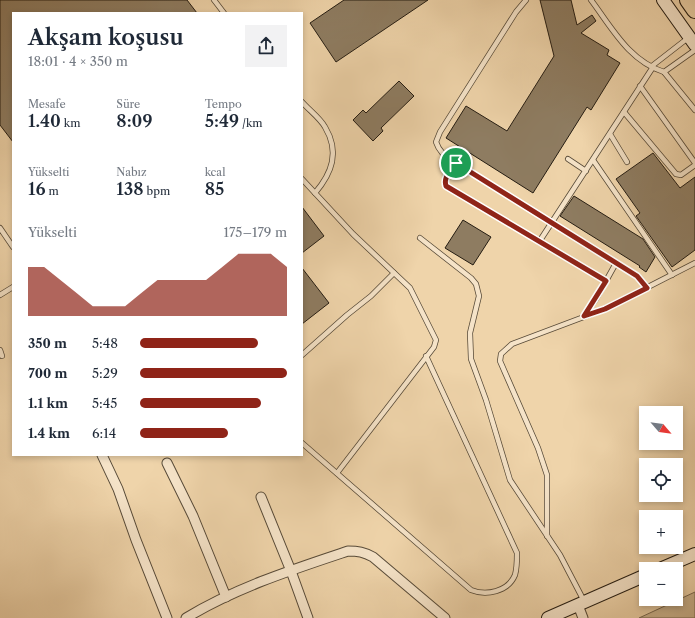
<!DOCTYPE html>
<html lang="tr">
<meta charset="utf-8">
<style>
body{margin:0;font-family:"Libre Caslon Text",serif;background:#f2f2f3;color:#1f2937;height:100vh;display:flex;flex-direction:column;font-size:15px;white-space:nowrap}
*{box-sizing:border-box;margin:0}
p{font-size:13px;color:#747a83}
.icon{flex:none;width:22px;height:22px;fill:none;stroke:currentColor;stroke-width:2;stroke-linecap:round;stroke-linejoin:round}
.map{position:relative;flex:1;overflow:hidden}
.sheet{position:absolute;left:12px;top:12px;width:291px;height:444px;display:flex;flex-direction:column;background:#fff;border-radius:0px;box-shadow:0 2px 6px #0003}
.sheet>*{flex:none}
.needle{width:26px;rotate:118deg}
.tools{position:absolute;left:639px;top:406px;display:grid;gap:8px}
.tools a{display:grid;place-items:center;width:44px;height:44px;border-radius:0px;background:#fff;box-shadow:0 2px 6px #0003;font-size:20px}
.pin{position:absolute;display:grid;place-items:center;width:34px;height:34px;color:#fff;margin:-17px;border:2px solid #fff;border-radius:50%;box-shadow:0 1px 4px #0007}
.round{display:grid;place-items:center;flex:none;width:42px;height:42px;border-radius:0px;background:#f2f2f3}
.headline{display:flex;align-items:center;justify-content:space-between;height:68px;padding:0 16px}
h1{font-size:22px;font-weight:600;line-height:30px}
.metrics{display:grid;grid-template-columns:repeat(3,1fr);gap:6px;height:68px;padding:4px 16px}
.metrics div{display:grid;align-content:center}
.metrics b{font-size:17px;font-weight:600}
.metrics small{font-size:11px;font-weight:400}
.metrics p{font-size:11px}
.chart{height:112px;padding:8px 16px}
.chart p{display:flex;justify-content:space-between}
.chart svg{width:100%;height:72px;margin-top:4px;fill:#8f2418;opacity:.7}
ul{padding:0 16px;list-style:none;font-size:13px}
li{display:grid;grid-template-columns:64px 48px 1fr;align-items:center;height:30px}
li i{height:10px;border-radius:5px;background:#8f2418}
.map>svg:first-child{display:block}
</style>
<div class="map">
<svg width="695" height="618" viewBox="0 0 695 618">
<rect width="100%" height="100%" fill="#efd4aa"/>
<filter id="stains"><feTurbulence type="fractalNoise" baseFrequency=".005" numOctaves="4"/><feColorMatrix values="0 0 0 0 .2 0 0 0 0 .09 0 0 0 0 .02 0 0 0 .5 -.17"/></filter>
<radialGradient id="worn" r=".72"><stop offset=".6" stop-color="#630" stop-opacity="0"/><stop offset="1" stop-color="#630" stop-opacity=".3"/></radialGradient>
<path fill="#ccb590" stroke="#786851" d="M695,592V618H639Z"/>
<g fill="#8e7c61" stroke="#241c12">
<path d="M0,0H187L197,13H13V142L0,125Z"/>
<path d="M344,0H428L336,62L310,23Z"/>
<path d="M540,0H571L577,25L592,15L596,21L581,33L609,50L607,55L620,63L591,110L587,107L533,193L446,138L466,106L507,131L554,56Z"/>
<path d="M399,81L414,96L381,128L383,131L373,141L353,120L363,110L366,113Z"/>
<path d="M653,153L680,188L695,177V250L672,267L636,216L640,213L616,179Z"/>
<path d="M574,196L643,239L655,257L646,272L639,267L640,266L560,216Z"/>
<path d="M302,207L324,236L302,253Z"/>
<path d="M463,220L491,237L473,265L445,248Z"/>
<path d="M302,268L329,303L302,324Z"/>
</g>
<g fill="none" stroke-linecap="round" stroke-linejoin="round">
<g stroke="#574a38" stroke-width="6">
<g id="lane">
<path d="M214,0L224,13"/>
<path d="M526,0L516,12L440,132L436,142C439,151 444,155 452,161L637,276L647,287"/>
<path d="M591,0C612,28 629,61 664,72L695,50"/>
<path d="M652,66L688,38"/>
<path d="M664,72L695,110"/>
<path d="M640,86L695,163"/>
<path d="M302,102C309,110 320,118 325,127C340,152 332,173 315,193"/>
<path d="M624,112L676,174L681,175L695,165"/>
<path d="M610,134L627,162"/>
<path d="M568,159L586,171"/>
<path d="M593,160L672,275"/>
<path d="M456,163C451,170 443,177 446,186L606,281"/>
<path d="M302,179L353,234L410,288L436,340L434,347L337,473"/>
<path d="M0,228L13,247"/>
<path d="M420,238L471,278L476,284L479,296L470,333L471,359L486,400L510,480L560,555L584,601"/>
<path d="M539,242L653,67"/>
<path d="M0,295L13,287"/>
<path d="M584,316L596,299L616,263"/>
<path d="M0,350L2,356"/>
<path d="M302,355L347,315L371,296L394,273"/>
<path d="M302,443L471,590C486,596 508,592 515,575C517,568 517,560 517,553L426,356"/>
<path d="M547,536V475L538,448L500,361L501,354L512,344L605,309L695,263"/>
</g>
</g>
<g stroke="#574a38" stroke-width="11">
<g id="street">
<path d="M102,455L118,489L136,540L167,618"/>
<path d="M167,463L193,516L226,597"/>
<path d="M261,497L291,571L308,618"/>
<path d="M578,605L583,618"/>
<path d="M186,618C235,588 294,569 348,551C358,551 364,552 373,557L445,618"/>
</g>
</g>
<g stroke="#241c12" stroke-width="14">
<g id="secondary">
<path d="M663,0L695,45"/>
<path d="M660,569L695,554"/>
<path d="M548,618L646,575"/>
</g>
</g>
<g stroke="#241c12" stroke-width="18">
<path id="highway" d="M688,0L695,10"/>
</g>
<use href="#lane" stroke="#f5e3c8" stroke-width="4.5"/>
<use href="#street" stroke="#f5e3c8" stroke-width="9"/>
<use href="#secondary" stroke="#f5e3c8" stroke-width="12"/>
<use href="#highway" stroke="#efd4aa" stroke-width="16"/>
</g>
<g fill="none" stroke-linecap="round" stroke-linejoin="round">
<g stroke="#fff" stroke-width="8">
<path id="route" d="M456,163L637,276L647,288L605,309L584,316L606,281L446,186C443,177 451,170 456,163Z"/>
</g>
<use href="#route" stroke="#8f2418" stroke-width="5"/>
</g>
<rect width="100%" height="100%" filter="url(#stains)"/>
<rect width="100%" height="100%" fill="url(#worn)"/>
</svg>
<div class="tools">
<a><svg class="needle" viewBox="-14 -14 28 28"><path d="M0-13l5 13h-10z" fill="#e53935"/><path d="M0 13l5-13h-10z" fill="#747a83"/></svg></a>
<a><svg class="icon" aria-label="locate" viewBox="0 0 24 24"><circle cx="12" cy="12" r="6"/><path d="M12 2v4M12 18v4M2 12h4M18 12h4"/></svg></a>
<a>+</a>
<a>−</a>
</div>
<div class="pin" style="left:456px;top:163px;background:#1e9e55"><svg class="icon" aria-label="arrive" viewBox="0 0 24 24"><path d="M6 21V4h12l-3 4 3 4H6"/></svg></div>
<section class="sheet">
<div class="headline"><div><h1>Akşam koşusu</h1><p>18:01 · 4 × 350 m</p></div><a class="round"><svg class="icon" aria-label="share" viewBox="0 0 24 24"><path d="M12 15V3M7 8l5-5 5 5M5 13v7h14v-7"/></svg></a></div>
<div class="metrics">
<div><p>Mesafe</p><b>1.40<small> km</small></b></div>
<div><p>Süre</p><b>8:09</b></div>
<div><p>Tempo</p><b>5:49<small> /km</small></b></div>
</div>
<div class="metrics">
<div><p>Yükselti</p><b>16<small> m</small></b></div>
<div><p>Nabız</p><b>138<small> bpm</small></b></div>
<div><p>kcal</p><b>85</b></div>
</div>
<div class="chart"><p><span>Yükselti</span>175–179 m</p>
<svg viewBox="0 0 160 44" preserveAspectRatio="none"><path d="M0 44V14L10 14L20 22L30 30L40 38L50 38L60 38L70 30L80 22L90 22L100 22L110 22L120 14L130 6L140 6L150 6L160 14V44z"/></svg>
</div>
<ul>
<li><b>350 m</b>5:48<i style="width:80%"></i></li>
<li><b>700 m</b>5:29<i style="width:100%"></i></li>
<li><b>1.1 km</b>5:45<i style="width:82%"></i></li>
<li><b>1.4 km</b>6:14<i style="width:60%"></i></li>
</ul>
</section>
</div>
